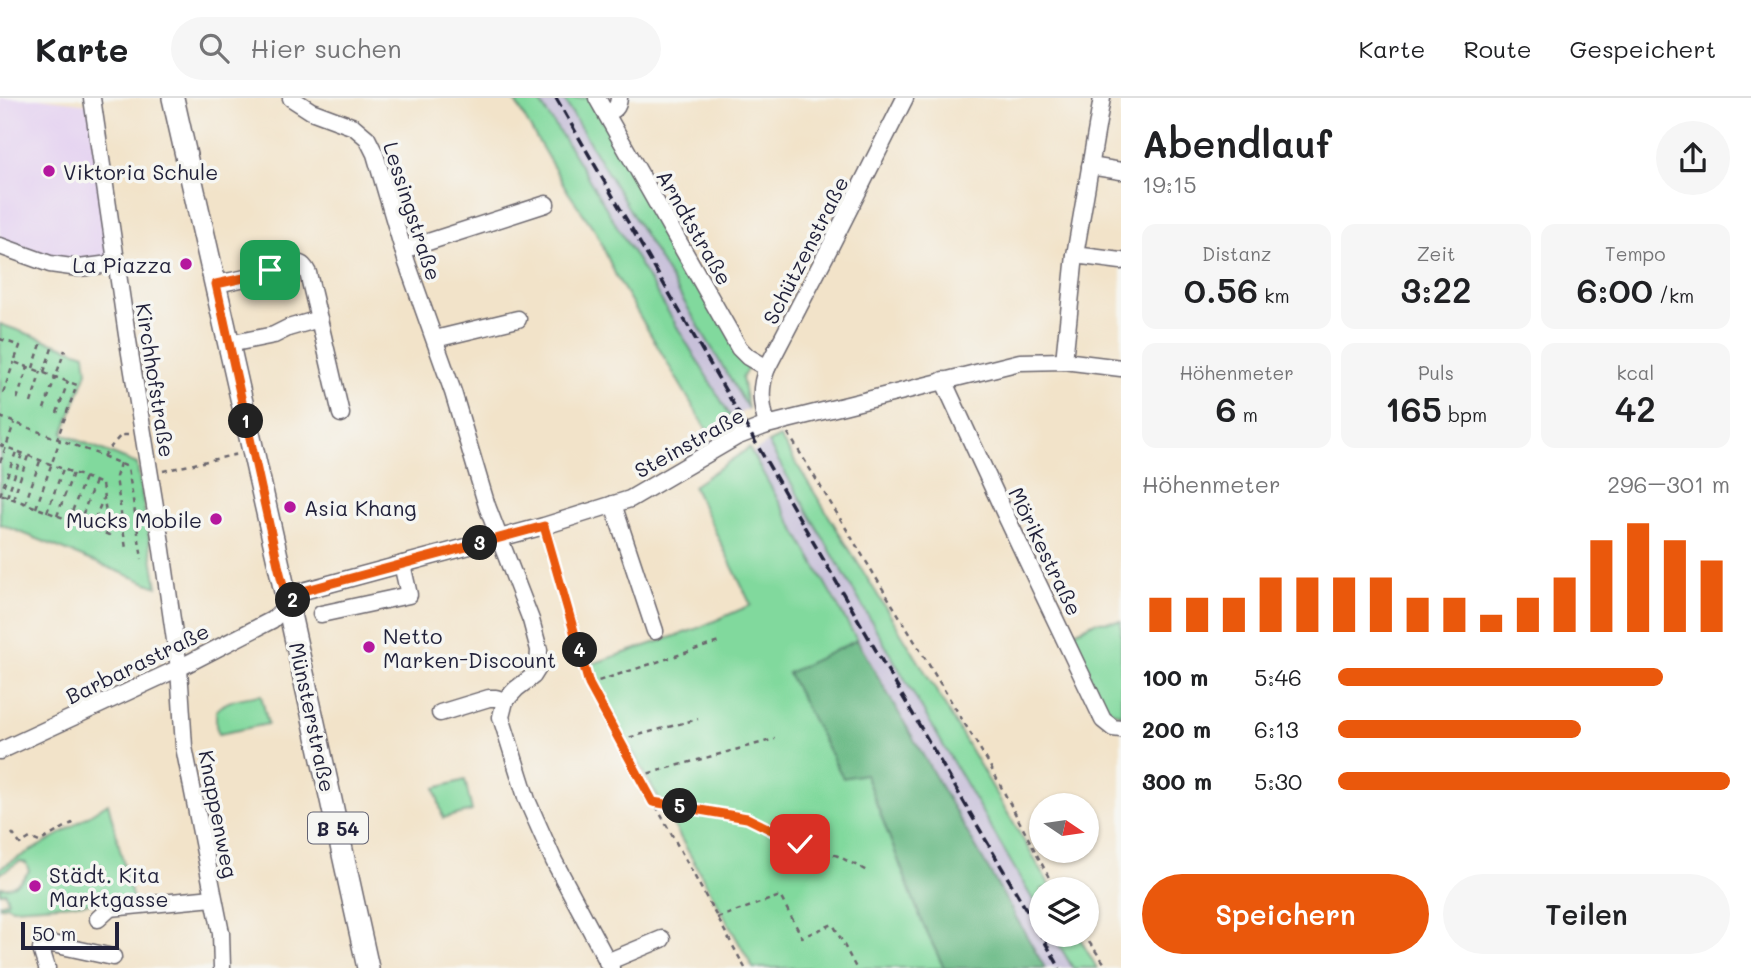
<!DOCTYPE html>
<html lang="de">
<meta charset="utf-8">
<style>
body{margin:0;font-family:Mali,sans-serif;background:#f6f6f6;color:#202124;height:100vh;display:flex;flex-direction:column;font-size:26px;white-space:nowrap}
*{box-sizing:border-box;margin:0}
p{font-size:23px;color:#757577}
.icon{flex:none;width:38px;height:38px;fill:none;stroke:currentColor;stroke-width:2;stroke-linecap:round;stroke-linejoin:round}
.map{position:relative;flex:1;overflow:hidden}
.sheet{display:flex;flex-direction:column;background:#fff;width:630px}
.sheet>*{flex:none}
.needle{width:46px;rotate:103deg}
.buttons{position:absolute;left:1029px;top:695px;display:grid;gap:14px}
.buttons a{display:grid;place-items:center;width:70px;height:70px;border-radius:50%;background:#fff;box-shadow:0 2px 5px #0004;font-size:35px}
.scale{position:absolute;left:21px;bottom:18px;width:98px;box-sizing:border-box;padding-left:7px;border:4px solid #22223b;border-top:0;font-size:19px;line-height:24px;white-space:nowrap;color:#22223b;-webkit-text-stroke:5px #f6f6f2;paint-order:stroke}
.pin{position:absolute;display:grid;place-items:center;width:60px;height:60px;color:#fff;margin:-30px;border-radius:14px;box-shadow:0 4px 10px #0006}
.km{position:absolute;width:35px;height:35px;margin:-18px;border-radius:50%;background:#222;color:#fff;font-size:19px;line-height:35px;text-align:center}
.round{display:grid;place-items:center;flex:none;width:74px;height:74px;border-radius:37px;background:#f6f6f6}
.summary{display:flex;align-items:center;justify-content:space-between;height:119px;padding:0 21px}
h1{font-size:38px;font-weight:600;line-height:52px}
.stats{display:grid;grid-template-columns:repeat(3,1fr);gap:10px;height:119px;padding:7px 21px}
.stats div{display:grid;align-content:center;border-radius:14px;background:#f6f6f6;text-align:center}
.stats b{font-size:35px;font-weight:600}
.stats small{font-size:19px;font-weight:400}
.stats p{font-size:19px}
.chart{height:196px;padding:14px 21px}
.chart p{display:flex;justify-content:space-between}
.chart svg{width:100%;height:126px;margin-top:7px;stroke:#ea580c;stroke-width:6}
.action{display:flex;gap:14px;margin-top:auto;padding:14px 21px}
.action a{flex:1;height:80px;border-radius:42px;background:#ea580c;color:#fff;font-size:28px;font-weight:600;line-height:80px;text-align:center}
.action a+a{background:#f6f6f6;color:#202124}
ul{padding:0 21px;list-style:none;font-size:23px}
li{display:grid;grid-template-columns:112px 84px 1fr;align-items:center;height:52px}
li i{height:18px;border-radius:9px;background:#ea580c}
header{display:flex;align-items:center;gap:42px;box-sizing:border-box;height:98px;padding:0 35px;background:#fff;border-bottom:2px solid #e0e0e0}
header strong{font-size:33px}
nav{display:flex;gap:38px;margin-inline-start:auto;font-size:24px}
.search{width:490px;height:63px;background:#f6f6f6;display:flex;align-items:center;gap:18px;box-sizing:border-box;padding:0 24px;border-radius:38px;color:#757577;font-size:26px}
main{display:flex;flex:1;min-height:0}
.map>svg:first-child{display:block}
</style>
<header>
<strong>Karte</strong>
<div class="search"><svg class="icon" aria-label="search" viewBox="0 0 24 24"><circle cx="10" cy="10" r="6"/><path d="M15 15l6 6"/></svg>Hier suchen</div>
<nav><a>Karte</a><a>Route</a><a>Gespeichert</a></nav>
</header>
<main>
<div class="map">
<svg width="1121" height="870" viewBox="0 0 1121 870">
<rect width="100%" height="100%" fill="#f6f6f2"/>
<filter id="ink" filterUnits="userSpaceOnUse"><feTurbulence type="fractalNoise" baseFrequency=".0143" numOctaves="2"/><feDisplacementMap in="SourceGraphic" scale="14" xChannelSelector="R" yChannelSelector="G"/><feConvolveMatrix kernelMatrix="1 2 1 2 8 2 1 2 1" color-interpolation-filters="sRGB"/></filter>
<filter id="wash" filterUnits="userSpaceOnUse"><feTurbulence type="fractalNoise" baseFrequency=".00686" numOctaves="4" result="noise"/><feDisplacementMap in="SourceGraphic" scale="28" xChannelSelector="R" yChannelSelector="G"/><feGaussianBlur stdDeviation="1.57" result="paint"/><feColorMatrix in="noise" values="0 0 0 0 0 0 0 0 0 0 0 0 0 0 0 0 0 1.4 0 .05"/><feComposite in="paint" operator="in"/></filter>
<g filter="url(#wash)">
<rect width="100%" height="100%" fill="#f2e3c9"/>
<path fill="#e5d3f1" d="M0,0H38L89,6L110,160L79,164L52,161L0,141Z"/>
<g fill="#c7c0d9">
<path d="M537,0H563L748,311L731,320L572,53Z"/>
<path d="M768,345L1041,816V836L1053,837L1073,870H1045L752,355Z"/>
</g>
<g fill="#81d99d" stroke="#527e6c" stroke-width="2">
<path d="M513,0H537L572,53L734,324L710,337L616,178L596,134L568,94Z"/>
<path d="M563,0H590L749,268L742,280L748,311Z"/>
<path d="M0,226L85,256L87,274L63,336L137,366L157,489L0,426Z"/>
<path d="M780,339L924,572L1052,791H1041V816L768,345Z"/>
<path d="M749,350L857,542L788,576L865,676L923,826L944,870H753L595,586L589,567L696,531L751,507L693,388Z"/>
<path d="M1121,523V617L1105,610L1067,538L1095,524Z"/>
<path d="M261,597L268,626L219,636L216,628V613C228,600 244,600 261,597Z"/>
<path d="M465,682L472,713L443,720L435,690Z"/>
<path d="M108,705L133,802L12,810L6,807L0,809V806L8,803L5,794L0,795V789C12,791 22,783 29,773L26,765L20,763L0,776V770L62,735Z"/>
<path d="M1053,837H1078L1097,870H1073Z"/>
</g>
<path fill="#68b984" stroke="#456e60" stroke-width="2" d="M857,542L1045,870H944L923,826L865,676L843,680L788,575Z"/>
</g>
<g filter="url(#ink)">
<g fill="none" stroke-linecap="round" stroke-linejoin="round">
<g stroke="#6b666d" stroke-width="19">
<g id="minor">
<path d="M92,0L127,237L161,445L179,570L184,649L221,835L222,870"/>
<path d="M291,0L311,13L354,29L367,40L375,56L407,165L453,294L487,408L531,522L539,552L538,570L533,578L516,591L505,603L501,619L527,702L554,763L611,870"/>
<path d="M597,0L739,250L748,259L767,270"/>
<path d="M606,15C615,12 618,10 619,0"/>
<path d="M1090,68L1121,73"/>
<path d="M0,148L50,166L79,170L117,165"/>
<path d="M403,152L546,106"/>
<path d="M1075,157L1121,163"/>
<path d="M216,186C230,183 246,181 259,176C270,172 284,163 296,165C303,166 305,169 308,175L319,221"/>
<path d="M435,241L518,221"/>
<path d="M229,246L274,237L288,230L319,221L341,316"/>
<path d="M1064,263L1075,157L1102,0"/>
<path d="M943,282L1005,416L1103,622L1113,630L1121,631"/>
<path d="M767,327C761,306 759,290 767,270L831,147L905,0"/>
<path d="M613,406L655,533"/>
<path d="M321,516L409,497L402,466"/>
<path d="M440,615L489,600H496L505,603"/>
<path d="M0,653L179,570L272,522L303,493L544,428L630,401L736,339L767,327L1020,264L1064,263L1121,270"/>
<path d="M98,821L110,810L213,800"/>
<path d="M607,864L662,841"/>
<path d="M47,870L41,851L44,847L48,845L113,859"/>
</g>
</g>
<g stroke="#6b666d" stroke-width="24">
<path id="major" d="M173,0L288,507L368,870"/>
</g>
<g stroke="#6b666d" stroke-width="2.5" stroke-dasharray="5 5" stroke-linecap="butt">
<path d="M0,241L20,248L14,264L77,287L57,341"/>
<path d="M33,270L42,243"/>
<path d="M44,274L53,247"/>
<path d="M3,295L14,264"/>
<path d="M17,301L28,269"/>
<path d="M31,305L41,273"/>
<path d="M44,311L65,252"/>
<path d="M57,315L68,283"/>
<path d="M0,319L103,358L121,337H128"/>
<path d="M788,335L988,664L1055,791"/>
<path d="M0,347L6,349L14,325"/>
<path d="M103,358L128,369L142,461"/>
<path d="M0,364L6,349L102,386L109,437L0,396"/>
<path d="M120,365L116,379L126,451"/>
<path d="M163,373L238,356"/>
<path d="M0,397L16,354"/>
<path d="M7,399L22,356"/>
<path d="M13,401L28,358"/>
<path d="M25,406L40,363"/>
<path d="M36,410L60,342"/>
<path d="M47,414L63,371"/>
<path d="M57,418L73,375"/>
<path d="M69,422L85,379"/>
<path d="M79,426L95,383"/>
<path d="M91,430L103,401"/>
<path d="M548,441L589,586L745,870"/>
<path d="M589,586L722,543"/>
<path d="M620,642L698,621"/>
<path d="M639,678L775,641"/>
<path d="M653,703L747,720L800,746L838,758L867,773"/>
<path d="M12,735L20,746L30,740L39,744L72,725L74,729"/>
<path d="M717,820L780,798L802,839L833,826L856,870"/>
<path d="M1083,836L1108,870"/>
</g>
<use href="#minor" stroke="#fff" stroke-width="16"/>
<use href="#major" stroke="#fff" stroke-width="21"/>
<path stroke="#22223b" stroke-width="3.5" stroke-dasharray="10 5" stroke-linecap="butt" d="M556,0L1060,870"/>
</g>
</g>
<g fill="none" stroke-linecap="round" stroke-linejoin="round" filter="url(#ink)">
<g stroke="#fff" stroke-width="14">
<path id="route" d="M270,172L258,177L216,186L278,467L288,507L303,493L544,428L589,586L653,704L747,720L800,746"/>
</g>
<use href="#route" stroke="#ea580c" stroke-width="9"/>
</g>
<g fill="#b5179e" stroke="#f6f6f2" stroke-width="2.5">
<circle cx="49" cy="73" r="7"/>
<circle cx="186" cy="166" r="7"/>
<circle cx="290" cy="409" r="7"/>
<circle cx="216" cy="421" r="7"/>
<circle cx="369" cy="549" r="7"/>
<circle cx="35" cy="788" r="7"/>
</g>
<g text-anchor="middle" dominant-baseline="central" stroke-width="7" stroke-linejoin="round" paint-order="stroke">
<rect fill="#f6f6f2" stroke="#626272" stroke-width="2" x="308" y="714.5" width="60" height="31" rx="5"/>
<g font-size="19" font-weight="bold" fill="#22223b">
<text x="338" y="730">B 54</text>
</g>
<g font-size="21" fill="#22223b" stroke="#f6f6f2" text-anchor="start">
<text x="63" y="73">Viktoria Schule</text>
<text x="172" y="166" text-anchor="end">La Piazza</text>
<text x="304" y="409">Asia Khang</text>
<text x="202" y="421" text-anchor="end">Mucks Mobile</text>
<text x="383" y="537">Netto<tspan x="383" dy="24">Marken-Discount</tspan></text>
<text x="49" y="776">Städt. Kita<tspan x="49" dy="24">Marktgasse</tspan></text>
</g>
<g font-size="21" fill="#22223b" stroke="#f6f6f2">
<text transform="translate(413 113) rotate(72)">Lessingstraße</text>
<text transform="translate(695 129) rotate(60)">Arndtstraße</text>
<text transform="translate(805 152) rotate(-63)">Schützenstraße</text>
<text transform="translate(156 282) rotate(81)">Kirchhofstraße</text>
<text transform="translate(689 344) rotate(-29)">Steinstraße</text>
<text transform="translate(1046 453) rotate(64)">Mörikestraße</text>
<text transform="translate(137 565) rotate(-26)">Barbarastraße</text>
<text transform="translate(313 619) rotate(78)">Münsterstraße</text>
<text transform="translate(219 716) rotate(79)">Knappenweg</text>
</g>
</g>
</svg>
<div class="buttons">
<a><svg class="needle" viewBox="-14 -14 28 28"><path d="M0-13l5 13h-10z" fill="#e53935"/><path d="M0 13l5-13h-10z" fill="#757577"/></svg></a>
<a><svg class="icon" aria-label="layers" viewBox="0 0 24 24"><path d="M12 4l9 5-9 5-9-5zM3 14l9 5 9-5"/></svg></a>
</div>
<div class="scale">50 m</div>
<div class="pin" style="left:270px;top:172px;background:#1e9e55"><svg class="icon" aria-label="arrive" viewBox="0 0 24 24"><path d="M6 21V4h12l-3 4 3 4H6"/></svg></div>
<div class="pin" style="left:800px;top:746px;background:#d93025"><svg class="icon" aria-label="check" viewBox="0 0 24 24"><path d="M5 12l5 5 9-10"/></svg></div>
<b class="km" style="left:246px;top:323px">1</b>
<b class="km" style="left:293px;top:502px">2</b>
<b class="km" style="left:480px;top:445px">3</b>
<b class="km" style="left:580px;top:552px">4</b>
<b class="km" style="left:680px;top:708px">5</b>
</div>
<section class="sheet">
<div class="summary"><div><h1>Abendlauf</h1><p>19:15</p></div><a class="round"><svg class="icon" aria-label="share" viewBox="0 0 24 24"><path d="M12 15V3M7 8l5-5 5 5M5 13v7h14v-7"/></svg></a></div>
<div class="stats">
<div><p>Distanz</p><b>0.56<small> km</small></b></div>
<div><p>Zeit</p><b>3:22</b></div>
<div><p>Tempo</p><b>6:00<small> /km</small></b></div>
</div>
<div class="stats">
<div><p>Höhenmeter</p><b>6<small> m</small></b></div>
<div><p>Puls</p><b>165<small> bpm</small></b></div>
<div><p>kcal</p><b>42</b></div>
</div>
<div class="chart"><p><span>Höhenmeter</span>296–301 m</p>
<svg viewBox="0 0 160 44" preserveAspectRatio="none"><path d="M5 44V32M15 44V32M25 44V32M35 44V25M45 44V25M55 44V25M65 44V25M75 44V32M85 44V32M95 44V38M105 44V32M115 44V25M125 44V12M135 44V6M145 44V12M155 44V19"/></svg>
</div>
<ul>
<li><b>100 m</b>5:46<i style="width:83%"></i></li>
<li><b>200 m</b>6:13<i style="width:62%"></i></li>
<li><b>300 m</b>5:30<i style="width:100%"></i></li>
</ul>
<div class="action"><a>Speichern</a><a>Teilen</a></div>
</section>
</main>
